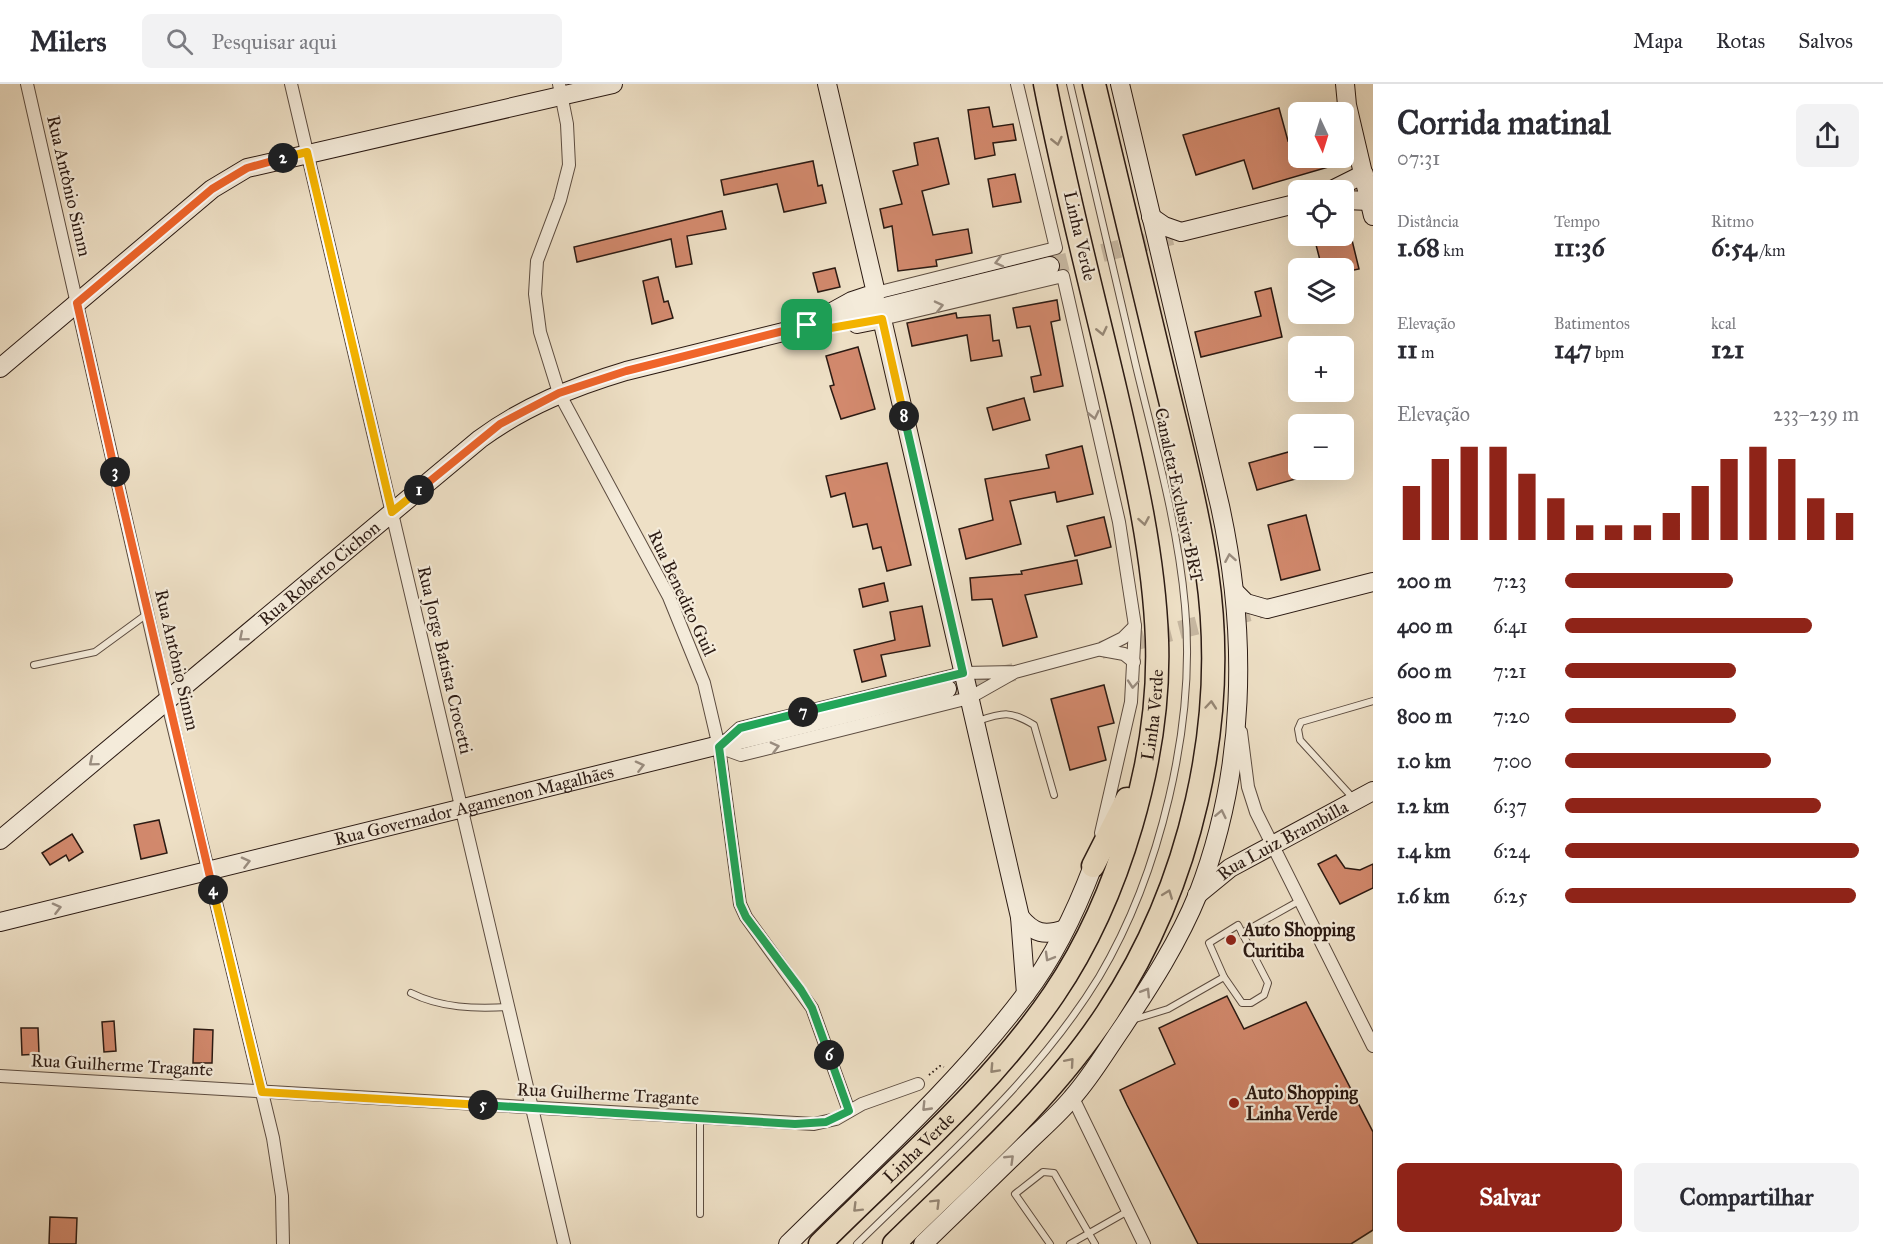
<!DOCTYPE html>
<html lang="pt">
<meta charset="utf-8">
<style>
body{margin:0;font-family:"IM FELL Great Primer",serif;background:#f2f2f3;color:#2b2b33;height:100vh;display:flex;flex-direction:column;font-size:22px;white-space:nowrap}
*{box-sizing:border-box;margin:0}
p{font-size:20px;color:#7c7c81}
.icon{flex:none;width:33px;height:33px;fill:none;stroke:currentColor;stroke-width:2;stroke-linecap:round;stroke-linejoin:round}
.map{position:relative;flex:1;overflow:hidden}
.details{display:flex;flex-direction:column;background:#fff;width:510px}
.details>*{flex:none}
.needle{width:39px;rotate:176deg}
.buttons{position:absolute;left:1288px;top:18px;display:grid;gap:12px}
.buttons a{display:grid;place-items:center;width:66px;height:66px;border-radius:9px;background:#fff;box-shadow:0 6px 24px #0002;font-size:30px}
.pin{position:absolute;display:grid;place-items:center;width:51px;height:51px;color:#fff;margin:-26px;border-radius:12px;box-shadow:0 3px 9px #0006}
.km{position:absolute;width:30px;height:30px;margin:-15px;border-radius:50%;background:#222;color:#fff;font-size:16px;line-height:30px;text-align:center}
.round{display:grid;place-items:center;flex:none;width:63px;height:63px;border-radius:9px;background:#f2f2f3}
.headline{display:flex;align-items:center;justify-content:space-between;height:102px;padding:0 24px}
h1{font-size:33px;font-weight:700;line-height:45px}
.figures{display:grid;grid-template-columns:repeat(3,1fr);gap:9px;height:102px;padding:6px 24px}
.figures div{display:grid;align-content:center}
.figures b{font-size:26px;font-weight:700}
.figures small{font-size:16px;font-weight:400}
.figures p{font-size:16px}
.chart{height:168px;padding:12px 24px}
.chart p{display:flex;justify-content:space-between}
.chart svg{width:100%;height:108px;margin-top:6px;stroke:#8f2418;stroke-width:6}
.button{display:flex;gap:12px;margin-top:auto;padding:12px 24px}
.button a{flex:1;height:69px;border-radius:9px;background:#8f2418;color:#fff;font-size:24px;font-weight:700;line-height:69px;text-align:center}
.button a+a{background:#f2f2f3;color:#2b2b33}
ul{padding:0 24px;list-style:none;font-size:20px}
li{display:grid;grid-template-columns:96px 72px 1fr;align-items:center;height:45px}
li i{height:15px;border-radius:8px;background:#8f2418}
header{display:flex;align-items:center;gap:36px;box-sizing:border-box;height:84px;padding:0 30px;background:#fff;border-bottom:2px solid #e1e1e2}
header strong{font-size:28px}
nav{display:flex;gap:33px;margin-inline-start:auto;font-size:21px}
.search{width:420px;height:54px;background:#f2f2f3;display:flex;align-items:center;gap:15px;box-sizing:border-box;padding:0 21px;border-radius:9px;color:#7c7c81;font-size:22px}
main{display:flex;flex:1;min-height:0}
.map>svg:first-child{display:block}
</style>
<header>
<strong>Milers</strong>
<div class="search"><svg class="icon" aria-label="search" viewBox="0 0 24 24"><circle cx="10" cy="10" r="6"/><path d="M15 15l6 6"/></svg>Pesquisar aqui</div>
<nav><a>Mapa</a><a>Rotas</a><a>Salvos</a></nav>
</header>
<main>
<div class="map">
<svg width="1373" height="1160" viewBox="0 0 1373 1160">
<rect width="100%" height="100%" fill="#eee0c6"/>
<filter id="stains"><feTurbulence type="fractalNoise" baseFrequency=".00333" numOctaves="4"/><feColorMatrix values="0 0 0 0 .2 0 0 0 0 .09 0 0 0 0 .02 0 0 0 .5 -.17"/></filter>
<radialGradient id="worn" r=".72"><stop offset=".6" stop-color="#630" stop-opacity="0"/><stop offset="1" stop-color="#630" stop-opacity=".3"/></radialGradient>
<g fill="#d2896d" stroke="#2b1a13" stroke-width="1.5">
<path d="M989,23L993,43L1013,40L1016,56L993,59L995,71L975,75L968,26Z"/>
<path d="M1279,24L1288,57L1299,53V74H1348L1349,77L1253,105L1244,76L1196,91L1183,51Z"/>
<path d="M938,54L949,100L922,107L933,151L968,145L972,169L936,176L937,182L898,187L892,142L884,144L880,125L902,120L893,87L918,81L914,59Z"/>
<path d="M813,77L818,102L822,101L826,119L784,128L777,100L724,111L721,96Z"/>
<path d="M1015,90L1021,118L993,123L988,95Z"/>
<path d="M722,127L726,145L687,152L692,180L676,183L671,155L577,178L574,163Z"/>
<path d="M1350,148L1359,185L1344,188V184H1322L1315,157Z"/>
<path d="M835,184L840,203L818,208L813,189Z"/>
<path d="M658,193L664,218L668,217L673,234L652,240L643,197Z"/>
<path d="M1271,204L1282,253L1201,273L1195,248L1261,232L1255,208Z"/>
<path d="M1057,216L1060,236L1051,238L1063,302L1034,308L1031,293L1041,291L1030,242L1017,244L1013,224Z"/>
<path d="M956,229L957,234L990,231L993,257L999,256L1002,272L971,277L967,251L912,262L907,239Z"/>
<path d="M858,263L875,325L841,335L830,302L834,301L826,272Z"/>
<path d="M1024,314L1030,336L993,346L987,324Z"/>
<path d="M1082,362L1093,410L1057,418L1055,408L1010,417L1021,460L966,475L959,445L993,436L985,395L1049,384L1046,371Z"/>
<path d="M1299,365V394L1257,406L1249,379Z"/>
<path d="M887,379L911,481L887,487L881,463L873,465L867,440L853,443L845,409L831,413L826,392Z"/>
<path d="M1306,431L1320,486L1281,496L1268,441Z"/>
<path d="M1104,433L1111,463L1075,472L1067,442Z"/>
<path d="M1077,476L1082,500L1025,511L1037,553L1003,562L992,515L972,516L970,494L1022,490L1021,487Z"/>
<path d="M884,499L888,517L863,523L859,505Z"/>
<path d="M922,522L930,562L881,571L886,592L862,598L854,566L895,556L890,528Z"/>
<path d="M1104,601L1114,639L1098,643L1106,676L1070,686L1051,615Z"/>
<path d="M159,736L167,769L141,775L134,741Z"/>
<path d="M72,750L83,768L69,777L66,771L50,781L42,769Z"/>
<path d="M1336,771L1345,784L1360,786L1373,780V804L1340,820L1318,780Z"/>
<path d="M1227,912L1244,945L1306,918L1373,1048V1146L1351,1160H1198L1127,1021L1120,1006L1175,980L1159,944Z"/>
<path d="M114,937L116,967L104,968L102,938Z"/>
<path d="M21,944H38L39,970L22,971Z"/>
<path d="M194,945L213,946L212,979H193Z"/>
<path d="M50,1133L77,1134L76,1160H49Z"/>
</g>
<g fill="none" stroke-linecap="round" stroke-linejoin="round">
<g stroke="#c7b8a2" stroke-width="18" stroke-dasharray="18 9" stroke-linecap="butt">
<path d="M1050,182L1172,152"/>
<path d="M1101,566L1270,523"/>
<path d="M947,605L1014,588"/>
</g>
<g stroke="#5c4c40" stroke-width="8">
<g id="lane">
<path d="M34,581L95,568L147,530"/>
<path d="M978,637C1004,628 1011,627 1034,641L1054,711"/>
<path d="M1353,714L1300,656L1298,645L1301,638L1373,617"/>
<path d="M1238,841L1268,899L1264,911L1251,919H1242L1224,893L1209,859Z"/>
<path d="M1242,849L1299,817"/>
<path d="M411,909C441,924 475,925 508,923"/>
<path d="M1132,936L1168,925L1224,893"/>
<path d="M700,1034V1130"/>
<path d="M857,1160C941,1077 1037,995 1099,893C1160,790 1196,641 1185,522C1178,441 1155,361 1136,282C1114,188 1092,94 1070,0"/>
<path d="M1050,1160L1015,1110L1043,1088L1054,1089L1095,1160"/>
<path d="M1070,1160L1128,1127"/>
</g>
</g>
<g stroke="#5c4c40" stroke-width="14">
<g id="street">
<path d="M27,0L167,616L273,1054L282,1112L283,1160"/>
<path d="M291,0L564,1160"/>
<path d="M559,0L567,40L569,81L560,116L537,177L535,210L540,248L559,309L669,513L704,599L719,663L740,820L746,833L812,924L849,1027"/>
<path d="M876,209L1056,164L1017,0"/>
<path d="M882,235L1063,192L1119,438L1135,542L1131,618L1101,749"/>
<path d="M1102,566L1124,570L1134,578"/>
<path d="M1015,588L969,614L741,671L719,663L740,644L963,589L1015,588L1101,565L1123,554L1135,542"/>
<path d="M1241,648L1248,703L1256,728L1373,962"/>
<path d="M0,992L814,1040L836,1035L862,1020L918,1000"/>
<path d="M1073,1014L1144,1160"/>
</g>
</g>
<g stroke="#2b1a13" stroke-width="20">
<g id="secondary">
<path d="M827,0L876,209L852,217L832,228"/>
<path d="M1345,0L1347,21L1373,132"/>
<path d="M1332,106L1364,90"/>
<path d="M1344,116L1370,117"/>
<path d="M1151,133L1164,142L1181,148L1299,119"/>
<path d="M857,240L882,235L1020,833L1026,910"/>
<path d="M0,284L212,105L247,84L613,0"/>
<path d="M1235,508L1246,519L1267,525L1373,498"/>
<path id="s1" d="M0,756L480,355C525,322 573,303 626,287L1050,182"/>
<path id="s2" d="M1197,811L1230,784L1373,707"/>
<path d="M1020,833C1034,850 1045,852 1065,845"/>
<path id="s3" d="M0,838L947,605"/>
<path d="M788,1160C869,1080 956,1002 1025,911C1054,873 1076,827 1093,782"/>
<path d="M923,1160C957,1127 990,1095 1024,1062C1040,1046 1058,1031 1072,1014C1091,993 1106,967 1122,944C1150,902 1179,857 1198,810C1246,686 1248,550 1220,422L1120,0"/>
</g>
</g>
<g stroke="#2b1a13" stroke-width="25">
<g id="highway">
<path d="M1093,782L1127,715"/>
<path id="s4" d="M820,1160C900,1080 990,1004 1054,910C1119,814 1161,673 1157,556C1154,472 1135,390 1116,308C1092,206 1065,103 1045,0"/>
<path d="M894,1160C968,1087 1050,1016 1107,929C1191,802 1229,638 1207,488C1197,420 1179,354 1163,287C1140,191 1117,96 1094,0"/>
</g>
</g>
<path stroke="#2b1a13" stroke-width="2" stroke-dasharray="1.5 3" stroke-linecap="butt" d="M929,991L940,982L944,983"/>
<use href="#lane" stroke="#f4ebda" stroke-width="6"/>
<use href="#street" stroke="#f4ebda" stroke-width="12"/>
<use href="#secondary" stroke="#f4ebda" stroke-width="18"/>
<use href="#highway" stroke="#eee0c6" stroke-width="22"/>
</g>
<defs><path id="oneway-chevron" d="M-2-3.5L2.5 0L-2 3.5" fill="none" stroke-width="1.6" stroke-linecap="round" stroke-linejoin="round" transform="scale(1.5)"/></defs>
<g stroke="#968775">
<use href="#oneway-chevron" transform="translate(1057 57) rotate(77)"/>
<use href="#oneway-chevron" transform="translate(1102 247) rotate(77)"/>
<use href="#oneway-chevron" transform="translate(1144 437) rotate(80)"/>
<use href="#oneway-chevron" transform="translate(1211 621) rotate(-85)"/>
<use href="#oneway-chevron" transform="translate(1168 810) rotate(-69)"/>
<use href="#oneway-chevron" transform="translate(1070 978) rotate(-49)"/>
<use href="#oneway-chevron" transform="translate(994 985) rotate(133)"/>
<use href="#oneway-chevron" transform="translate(936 1119) rotate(-45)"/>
<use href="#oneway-chevron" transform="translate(857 1124) rotate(135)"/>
</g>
<g stroke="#9a8d80">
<use href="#oneway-chevron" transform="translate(999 178) rotate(166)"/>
<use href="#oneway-chevron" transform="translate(939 222) rotate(-13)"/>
<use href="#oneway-chevron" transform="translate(1094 331) rotate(77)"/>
<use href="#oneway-chevron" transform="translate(1230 474) rotate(-100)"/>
<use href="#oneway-chevron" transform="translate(243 553) rotate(140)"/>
<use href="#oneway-chevron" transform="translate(1133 600) rotate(95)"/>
<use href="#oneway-chevron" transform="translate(775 663) rotate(-14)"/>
<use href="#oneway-chevron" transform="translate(93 678) rotate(140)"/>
<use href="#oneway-chevron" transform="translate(640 682) rotate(-14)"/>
<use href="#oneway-chevron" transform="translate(1221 730) rotate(-78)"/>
<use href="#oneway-chevron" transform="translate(246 778) rotate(-14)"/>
<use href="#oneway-chevron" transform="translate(57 824) rotate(-14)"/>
<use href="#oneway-chevron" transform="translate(1049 873) rotate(120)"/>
<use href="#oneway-chevron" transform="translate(1146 908) rotate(-58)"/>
<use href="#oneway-chevron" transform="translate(926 1023) rotate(134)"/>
<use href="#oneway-chevron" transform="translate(1010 1075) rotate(-44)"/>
</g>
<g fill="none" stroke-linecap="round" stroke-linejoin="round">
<g stroke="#fff" stroke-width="12">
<path id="split-1" d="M419,406L500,340L559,309L626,287L807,241"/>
</g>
<g stroke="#fff" stroke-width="12">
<path id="split-2" d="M283,74L307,68L392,428L419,406"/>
</g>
<g stroke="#fff" stroke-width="12">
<path id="split-3" d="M115,388L77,219L212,105L247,84L283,74"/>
</g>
<g stroke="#fff" stroke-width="12">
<path id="split-4" d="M115,388L213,806"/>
</g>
<g stroke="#fff" stroke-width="12">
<path id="split-5" d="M213,806L262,1008L483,1021"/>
</g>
<g stroke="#fff" stroke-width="12">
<path id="split-6" d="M483,1021L795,1040L826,1038L849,1027L829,971"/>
</g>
<g stroke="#fff" stroke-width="12">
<path id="split-7" d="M803,628L740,644L719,663L740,820L746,833L801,906L812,924L829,971"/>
</g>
<g stroke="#fff" stroke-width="12">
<path id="split-8" d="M803,628L963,589L904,332"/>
</g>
<g stroke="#fff" stroke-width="12">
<path id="split-9" d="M807,241L825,245L882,235L904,332"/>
</g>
<use href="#split-1" stroke="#f0652b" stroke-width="8"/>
<use href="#split-2" stroke="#f5b400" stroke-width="8"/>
<use href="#split-3" stroke="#f0652b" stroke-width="8"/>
<use href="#split-4" stroke="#f0652b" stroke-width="8"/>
<use href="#split-5" stroke="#f5b400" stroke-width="8"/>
<use href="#split-6" stroke="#22a559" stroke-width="8"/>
<use href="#split-7" stroke="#22a559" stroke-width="8"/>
<use href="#split-8" stroke="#22a559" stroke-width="8"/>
<use href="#split-9" stroke="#f5b400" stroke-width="8"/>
</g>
<g fill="#8f2418" stroke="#f4ebda" stroke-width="2">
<circle cx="1231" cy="856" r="6"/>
<circle cx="1234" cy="1019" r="6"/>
</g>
<g text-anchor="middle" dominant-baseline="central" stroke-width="4.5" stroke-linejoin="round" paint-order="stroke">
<g font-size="18" fill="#2b1a13" stroke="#f4ebda">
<text transform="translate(69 102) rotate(77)">Rua Antônio Simm</text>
<text transform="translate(1080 152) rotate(77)">Linha Verde</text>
<text transform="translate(1179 411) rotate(78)">Canaleta Exclusiva BRT</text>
<text stroke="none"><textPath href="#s1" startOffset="416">Rua Roberto Cichon</textPath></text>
<text transform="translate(682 509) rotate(65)">Rua Benedito Guil</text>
<text transform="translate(177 576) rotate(77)">Rua Antônio Simm</text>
<text transform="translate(445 576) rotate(77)">Rua Jorge Batista Crocetti</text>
<text stroke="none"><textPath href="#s4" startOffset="642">Linha Verde</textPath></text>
<text stroke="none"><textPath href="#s3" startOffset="488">Rua Governador Agamenon Magalhães</textPath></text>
<text stroke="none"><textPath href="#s2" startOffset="102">Rua Luiz Brambilla</textPath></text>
<text transform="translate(122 981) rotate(3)">Rua Guilherme Tragante</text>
<text transform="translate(608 1010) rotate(3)">Rua Guilherme Tragante</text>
<text stroke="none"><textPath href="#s4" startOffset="138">Linha Verde</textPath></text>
</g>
<g font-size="18" font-weight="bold" fill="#2b1a13" stroke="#f4ebda" text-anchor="start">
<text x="1243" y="846">Auto Shopping<tspan x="1243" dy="21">Curitiba</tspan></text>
<text x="1246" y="1009">Auto Shopping<tspan x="1246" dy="21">Linha Verde</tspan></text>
</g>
</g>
<rect width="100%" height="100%" filter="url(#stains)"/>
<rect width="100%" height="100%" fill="url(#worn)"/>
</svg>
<div class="buttons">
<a><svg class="needle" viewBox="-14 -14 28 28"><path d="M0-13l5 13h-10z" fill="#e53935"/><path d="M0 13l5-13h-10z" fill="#7c7c81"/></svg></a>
<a><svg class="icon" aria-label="locate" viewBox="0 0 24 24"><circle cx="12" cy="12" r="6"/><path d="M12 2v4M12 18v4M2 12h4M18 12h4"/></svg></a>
<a><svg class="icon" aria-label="layers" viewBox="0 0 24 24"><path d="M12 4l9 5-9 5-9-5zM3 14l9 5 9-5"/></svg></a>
<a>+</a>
<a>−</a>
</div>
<div class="pin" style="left:807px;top:241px;background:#1e9e55"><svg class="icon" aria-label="arrive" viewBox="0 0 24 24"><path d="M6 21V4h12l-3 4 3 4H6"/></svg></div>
<b class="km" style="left:419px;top:406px">1</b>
<b class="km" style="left:283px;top:74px">2</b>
<b class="km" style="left:115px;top:388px">3</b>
<b class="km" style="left:213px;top:806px">4</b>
<b class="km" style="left:483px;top:1021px">5</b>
<b class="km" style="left:829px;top:971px">6</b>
<b class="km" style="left:803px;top:628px">7</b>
<b class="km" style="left:904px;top:332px">8</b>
</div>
<section class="details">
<div class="headline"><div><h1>Corrida matinal</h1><p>07:31</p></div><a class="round"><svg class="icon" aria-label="share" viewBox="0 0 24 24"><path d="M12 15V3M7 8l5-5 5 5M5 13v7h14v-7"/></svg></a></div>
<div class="figures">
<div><p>Distância</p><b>1.68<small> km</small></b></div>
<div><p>Tempo</p><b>11:36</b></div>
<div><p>Ritmo</p><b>6:54<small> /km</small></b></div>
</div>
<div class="figures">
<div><p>Elevação</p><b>11<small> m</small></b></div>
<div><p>Batimentos</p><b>147<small> bpm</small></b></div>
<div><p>kcal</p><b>121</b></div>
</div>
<div class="chart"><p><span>Elevação</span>233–239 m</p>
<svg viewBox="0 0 160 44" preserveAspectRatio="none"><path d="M5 44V22M15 44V11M25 44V6M35 44V6M45 44V17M55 44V27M65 44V38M75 44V38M85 44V38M95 44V33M105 44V22M115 44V11M125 44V6M135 44V11M145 44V27M155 44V33"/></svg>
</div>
<ul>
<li><b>200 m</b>7:23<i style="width:57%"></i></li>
<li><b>400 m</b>6:41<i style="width:84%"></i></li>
<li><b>600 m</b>7:21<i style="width:58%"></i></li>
<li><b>800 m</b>7:20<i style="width:58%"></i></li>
<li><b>1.0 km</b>7:00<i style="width:70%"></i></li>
<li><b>1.2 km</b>6:37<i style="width:87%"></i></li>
<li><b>1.4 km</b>6:24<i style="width:100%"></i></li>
<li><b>1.6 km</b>6:25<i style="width:99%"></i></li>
</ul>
<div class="button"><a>Salvar</a><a>Compartilhar</a></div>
</section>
</main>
